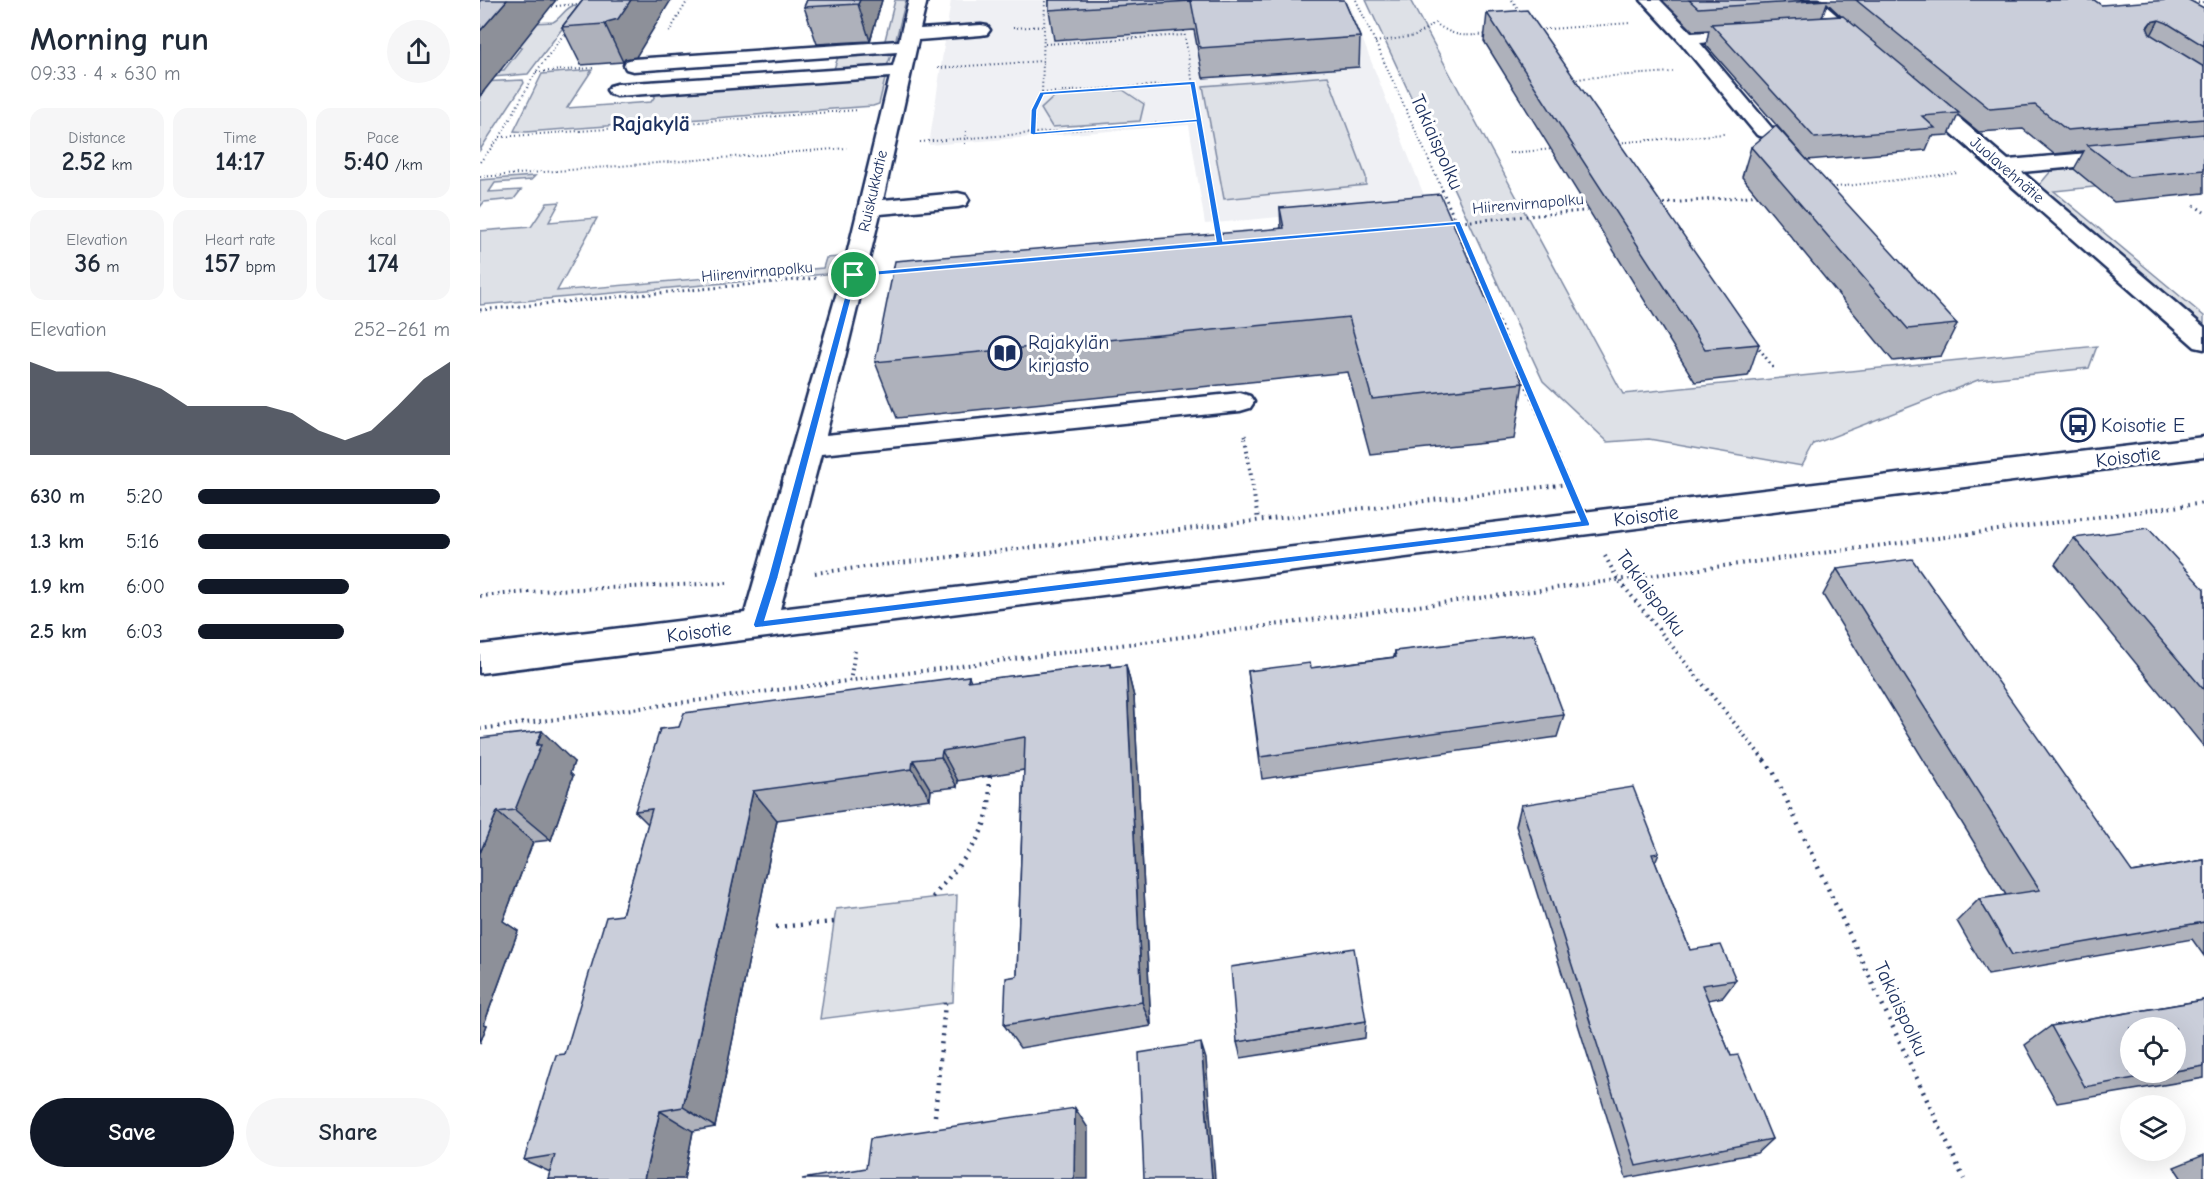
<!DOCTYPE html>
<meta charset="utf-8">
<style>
body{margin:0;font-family:"Comic Neue",sans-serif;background:#f6f6f7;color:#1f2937;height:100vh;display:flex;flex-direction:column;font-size:22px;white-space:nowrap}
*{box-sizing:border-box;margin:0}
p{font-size:20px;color:#747a83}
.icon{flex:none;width:33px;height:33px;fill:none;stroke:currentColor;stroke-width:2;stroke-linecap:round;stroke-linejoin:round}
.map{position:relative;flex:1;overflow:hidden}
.panel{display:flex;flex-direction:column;background:#fff;width:480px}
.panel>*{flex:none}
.fabs{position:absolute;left:1640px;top:1017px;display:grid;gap:12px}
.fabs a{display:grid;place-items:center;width:66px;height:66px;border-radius:50%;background:#fff;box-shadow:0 6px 24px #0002;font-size:30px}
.pin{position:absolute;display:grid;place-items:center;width:51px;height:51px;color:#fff;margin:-26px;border:3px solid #fff;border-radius:50%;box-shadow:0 2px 6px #0007}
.round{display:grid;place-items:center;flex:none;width:63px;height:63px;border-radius:32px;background:#f6f6f7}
.summary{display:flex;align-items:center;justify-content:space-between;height:102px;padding:0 30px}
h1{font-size:33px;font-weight:700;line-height:45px}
.figures{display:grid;grid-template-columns:repeat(3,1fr);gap:9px;height:102px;padding:6px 30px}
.figures div{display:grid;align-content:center;border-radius:15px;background:#f6f6f7;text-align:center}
.figures b{font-size:26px;font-weight:700}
.figures small{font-size:16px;font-weight:400}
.figures p{font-size:16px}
.chart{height:168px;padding:12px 30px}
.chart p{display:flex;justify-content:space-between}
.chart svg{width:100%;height:108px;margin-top:6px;fill:#111827;opacity:.7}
.primary-button{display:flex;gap:12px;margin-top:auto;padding:12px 30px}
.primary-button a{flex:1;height:69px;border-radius:36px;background:#111827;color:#fff;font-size:24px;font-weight:700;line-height:69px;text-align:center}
.primary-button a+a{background:#f6f6f7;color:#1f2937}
ul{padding:0 30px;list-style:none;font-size:20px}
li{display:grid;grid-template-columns:96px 72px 1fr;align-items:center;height:45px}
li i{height:15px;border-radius:8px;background:#111827}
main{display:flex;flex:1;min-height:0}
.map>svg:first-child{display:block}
</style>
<main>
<section class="panel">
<div class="summary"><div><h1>Morning run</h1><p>09:33 · 4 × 630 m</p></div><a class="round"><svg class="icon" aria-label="share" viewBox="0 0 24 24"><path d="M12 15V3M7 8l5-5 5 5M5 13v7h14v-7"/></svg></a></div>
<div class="figures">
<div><p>Distance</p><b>2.52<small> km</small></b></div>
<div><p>Time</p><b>14:17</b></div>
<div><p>Pace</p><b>5:40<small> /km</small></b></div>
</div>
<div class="figures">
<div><p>Elevation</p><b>36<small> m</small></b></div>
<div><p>Heart rate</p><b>157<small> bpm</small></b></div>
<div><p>kcal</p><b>174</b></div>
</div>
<div class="chart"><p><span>Elevation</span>252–261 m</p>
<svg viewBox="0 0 160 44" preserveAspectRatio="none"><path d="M0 44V6L10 10L20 10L30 10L40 13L50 17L60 24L70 24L80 24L90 24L100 27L110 34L120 38L130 34L140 24L150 13L160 6V44z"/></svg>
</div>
<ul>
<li><b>630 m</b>5:20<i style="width:96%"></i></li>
<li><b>1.3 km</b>5:16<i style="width:100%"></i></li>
<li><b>1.9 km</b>6:00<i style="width:60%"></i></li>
<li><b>2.5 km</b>6:03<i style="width:58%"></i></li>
</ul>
<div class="primary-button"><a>Save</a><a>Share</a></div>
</section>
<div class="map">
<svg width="1724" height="1179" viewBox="0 0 1724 1179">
<rect width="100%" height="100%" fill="#fff"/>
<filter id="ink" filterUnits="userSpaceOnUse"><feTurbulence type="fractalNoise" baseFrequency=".0167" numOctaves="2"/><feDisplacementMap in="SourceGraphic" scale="12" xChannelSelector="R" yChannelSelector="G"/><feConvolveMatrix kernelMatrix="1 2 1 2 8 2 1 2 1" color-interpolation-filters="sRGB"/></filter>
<g filter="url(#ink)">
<path fill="#eff0f4" d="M471,0H867L947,203L725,224L709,125L449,145Z"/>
<g fill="#dee1e7" stroke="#7c88a2" stroke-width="1.5">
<path d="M415,0H426L415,43L404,44Z"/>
<path d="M886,0H930L1143,394L1617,346L1609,368L1498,380L1334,444L1322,466L1169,439L1128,442L1063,381Z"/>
<path d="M95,5L97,9L48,74L0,78L3,71L24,70L42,47L0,49V33L32,24L73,22C82,18 85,7 95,5Z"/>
<path d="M413,50L407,66L353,72L359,54Z"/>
<path d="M112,70L87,108L171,102L177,93L187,92L402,76L405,79L399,104L393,106L46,132L34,131L62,74Z"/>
<path d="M848,76L886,177V185L744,199L723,86Z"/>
<path d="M43,80L44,83L0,150V98L4,92H0V82Z"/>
<path d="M643,90L664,104L660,121L572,127L561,109L576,95Z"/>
<path d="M1640,165L1673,181L1574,191L1724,316V325L1563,189L1560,184L1571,171Z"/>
<path d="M55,176L51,180L15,183L9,192L41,190L34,199L4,202L0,207V180Z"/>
<path d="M80,202L69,222L117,218L77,291L343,268L346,258L360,257L358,267L346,274L0,305V231L51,227L67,203Z"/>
<path d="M477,895L473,1002L340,1019L356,909Z"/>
</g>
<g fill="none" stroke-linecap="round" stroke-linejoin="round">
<g stroke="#1b2f5e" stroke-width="5">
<g id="minor">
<path d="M429,0H447L440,29L501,25L507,26L510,30L507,34L501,35L438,40L403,200L478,193L486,195L489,200L486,205L478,207L400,214L346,435L760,393L770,396L774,402L770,408L760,411L341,454L300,609L1724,437V457L0,673V645L265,613L362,275L410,77L137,96L130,94L127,90L130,86L137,84L413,66L417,52L153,71L146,69L144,65L146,61L153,59L419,41Z"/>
<path d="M1161,0H1180L1212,33L1271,29L1277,30L1280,34L1277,38L1271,39L1220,43L1291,127L1294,131L1291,135L1284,137L1277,135L1201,43Z"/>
<path d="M1320,0H1339L1389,43L1391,47L1389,51H1375Z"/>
<path d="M1440,89L1447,91L1528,160L1724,143V155L1542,172L1724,327V349L1715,347L1433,99L1430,95L1433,91Z"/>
</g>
</g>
<g stroke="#1b2f5e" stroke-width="2" stroke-dasharray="1 3" stroke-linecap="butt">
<path d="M876,0L963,191"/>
<path d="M1032,0L1041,13"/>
<path d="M1710,3L1724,2"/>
<path d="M68,7L105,3"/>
<path d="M533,28L564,26"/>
<path d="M1056,30L1150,23"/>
<path d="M704,31L731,191"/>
<path d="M189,32L208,0"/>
<path d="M895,42L935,36L955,23C976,38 984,36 1009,34"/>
<path d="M565,44L704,35"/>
<path d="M458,68L563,61L565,0"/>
<path d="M56,72L113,68"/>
<path d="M1093,81L1103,78L1193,72"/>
<path d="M562,93L712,83"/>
<path d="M553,134L554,110L562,93L563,61"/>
<path d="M20,137L378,110"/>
<path d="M440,142L719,120"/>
<path d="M1135,143L1244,134"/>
<path d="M485,144L486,130"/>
<path d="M1029,153L1074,149"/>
<path d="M0,162L20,137L56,72L87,30"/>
<path d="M0,177L367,148"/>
<path d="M1348,188L1478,173"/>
</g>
<g stroke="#1b2f5e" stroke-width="3" stroke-dasharray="1.5 4" stroke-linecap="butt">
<path d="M731,190L739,237"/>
<path d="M962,190L1069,439"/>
<path d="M1178,204L1281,195"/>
<path d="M1714,205L1724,212"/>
<path d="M969,223L1114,210"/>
<path d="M0,310L337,278"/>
<path d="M1276,344L1294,369"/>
<path d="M765,435L766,439"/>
</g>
<g stroke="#1b2f5e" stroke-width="4" stroke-dasharray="1.5 4.5" stroke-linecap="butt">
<path d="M765,438L778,520"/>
<path d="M1069,438L1090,488"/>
<path d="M1125,556L1137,578L1285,761"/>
<path d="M335,573L1088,484"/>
<path d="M0,596L75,590L247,583"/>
<path d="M370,682L375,650"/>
<path d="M0,729L1724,503"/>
</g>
<g stroke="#1b2f5e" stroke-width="4.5" stroke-dasharray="2 6" stroke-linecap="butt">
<path d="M1284,760L1293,771L1484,1179"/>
<path d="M453,897C472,872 500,846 507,814C511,800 509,785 510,771"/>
<path d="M296,927L354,922"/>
<path d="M455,1116L465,1003"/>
</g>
<use href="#minor" fill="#fff" fill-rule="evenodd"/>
</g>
<g fill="#aeb1bb" stroke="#1b2f5e" stroke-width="1.5" fill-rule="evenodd">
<path d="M103,0L156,57L145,59L143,62L101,65L82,27Z"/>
<path d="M327,0H402L390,41L337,44L324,7Z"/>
<path d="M569,0H864L880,37L879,67L723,78L714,30L574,40L569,10Z"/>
<path d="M1182,0H1614L1621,5L1724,8V193L1634,202L1594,169L1604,151L1574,154L1543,129L1499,132L1478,115L1469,135L1452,136L1446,150L1327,160L1226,45L1229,30L1213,31ZM1347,3L1361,16L1342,17Z"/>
<path d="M1007,13L1279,344L1268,376L1215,382L1004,41Z"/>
<path d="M1271,147L1477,324L1461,356L1413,361L1262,177Z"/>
<path d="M800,208L1043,383L1034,439L890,454L868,372L417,418L395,362L801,228Z"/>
<path d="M1594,538L1724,589V747L1575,564Z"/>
<path d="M1357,569L1652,872L1724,860V956L1712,939L1508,975L1477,921L1499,899L1526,895L1343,595Z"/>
<path d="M915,651L1084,715L1077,737L782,779L768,671L831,668L914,657Z"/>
<path d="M631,664L632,667L646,665L654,697L671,1026L540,1048L524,1025L537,976L544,770L478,781L477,787L451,790L450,799L297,820L235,1127L213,1131L204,1179H68L70,1172L44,1160L85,1054L142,915L168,824L155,811L199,727L489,676L491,681Z"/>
<path d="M0,738L94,762L90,773L93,776L71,840L53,842L23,921L38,931L4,1024L7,1025L0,1043Z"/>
<path d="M1041,805L1179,853L1175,862L1210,950L1256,980L1243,997L1228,1000L1251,1056L1292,1139L1277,1153L1146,1178L1036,826Z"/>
<path d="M1724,1000V1078L1577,1103L1545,1045L1571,1026ZM1695,1028V1072H1650Z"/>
<path d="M886,1021L885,1038L761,1058L757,1042Z"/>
<path d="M1724,1155V1179H1702L1694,1167Z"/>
</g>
<g fill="#8d9099" stroke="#1b2f5e" stroke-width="1.5">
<path d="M27,0H76L0,96V31Z"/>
<path d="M151,0H191L156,57L145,59L143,62L125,24Z"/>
<path d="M380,0H402L390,41L378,4Z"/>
<path d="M1679,20L1667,43L1655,50L1671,22Z"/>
<path d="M646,665L654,697L671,1026L662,1002Z"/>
<path d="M62,731L94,762L90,773L93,776L71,840L35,810Z"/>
<path d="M462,751L478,781L477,787L461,757Z"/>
<path d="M433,760L451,790L450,799L432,769Z"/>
<path d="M273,791L297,820L235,1127L203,1107Z"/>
<path d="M17,812L53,842L23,921L38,931L4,1024L7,1025L0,1043V853Z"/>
<path d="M721,1043L726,1059L735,1179H732Z"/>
<path d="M595,1108L608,1128V1179H594Z"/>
<path d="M180,1111L213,1131L204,1179H164Z"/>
</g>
<g fill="#caceda" stroke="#1b2f5e" stroke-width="1.5">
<path d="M0,0H27L0,31Z"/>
<path d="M103,0H151L138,19L127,22L125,24L82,27Z"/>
<path d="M327,0H380L378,4L324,7Z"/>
<path d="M569,0H864L880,37L720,48L711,1L569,10Z"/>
<path d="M1209,0H1348L1218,8Z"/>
<path d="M1376,0H1614L1621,5L1688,0H1709L1724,8V46L1687,23L1679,20L1671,22L1667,27L1670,34L1724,67V119L1587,130L1555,105L1510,109Z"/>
<path d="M1047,10L1279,344L1225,349L1007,13Z"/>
<path d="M1363,16L1479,113L1442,116L1455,128L1335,138L1231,24Z"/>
<path d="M1296,126L1477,324L1428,329L1271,147Z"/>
<path d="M1724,134V170L1649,177L1607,145Z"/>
<path d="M960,194L1043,383L892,399L869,317L395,362L415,261L804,228L800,208Z"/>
<path d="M1668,528L1724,589V690L1594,538Z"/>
<path d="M1432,559L1652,872L1724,860V922L1532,955L1499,899L1560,890L1357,569Z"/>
<path d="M1054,634L1084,715L780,757L768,671L830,663L831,668L916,657L915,651Z"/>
<path d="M631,664V667L646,665L662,1002L524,1025L526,978L537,976L545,737L462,751L461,757L433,760L432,769L273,791L203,1107L180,1111L164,1179H68L75,1155L44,1160L76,1055L85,1054L126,917L142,915L172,809L155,811L180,729L199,727L204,713L489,676L488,681Z"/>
<path d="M62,731L56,745H61L35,810L17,812L0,853V738Z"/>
<path d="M1153,787L1179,853L1172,854L1210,950L1241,945L1256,980L1222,985L1251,1056L1258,1055L1292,1139L1156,1166L1041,805Z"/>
<path d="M874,948L886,1021L757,1042L751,967Z"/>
<path d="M1724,1000V1066L1695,1071V1028H1650V1072H1688L1605,1087L1571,1026Z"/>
<path d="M721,1043L732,1179H664L659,1053Z"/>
<path d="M595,1108L594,1179H322L386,1168L390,1139Z"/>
</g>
</g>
<path fill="#1a73e8" stroke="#fff" stroke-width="1.5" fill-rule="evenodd" d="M715,81L743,241L980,221L1110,524L1109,526L275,628L273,625L288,578L371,273L736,241L716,122L553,135L550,134L551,110L560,92ZM710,85L716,119L556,132L557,110L564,95ZM975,225L1100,521L285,620L298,578L377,277Z"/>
<defs>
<g id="library-ring" transform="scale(1.725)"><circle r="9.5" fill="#fff" stroke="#1b2f5e" stroke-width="1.5"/><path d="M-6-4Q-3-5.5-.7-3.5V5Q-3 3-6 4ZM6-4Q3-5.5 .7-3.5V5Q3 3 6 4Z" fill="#1b2f5e"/></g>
<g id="bus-ring" transform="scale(1.725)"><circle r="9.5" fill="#fff" stroke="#1b2f5e" stroke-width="1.5"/><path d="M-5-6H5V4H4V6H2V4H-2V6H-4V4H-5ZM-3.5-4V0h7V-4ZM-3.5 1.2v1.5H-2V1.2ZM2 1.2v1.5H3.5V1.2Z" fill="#1b2f5e"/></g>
</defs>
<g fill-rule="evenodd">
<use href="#library-ring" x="525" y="353"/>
<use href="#bus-ring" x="1598" y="425"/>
</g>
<g text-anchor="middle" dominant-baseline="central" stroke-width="6" stroke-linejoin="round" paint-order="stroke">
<g font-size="16" fill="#1b2f5e" stroke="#fff">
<text transform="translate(1527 170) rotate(41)">Juolavehnätie</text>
<text transform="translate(393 191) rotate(-77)">Ruiskukkatie</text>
<text transform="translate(1048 204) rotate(-5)">Hiirenvirnapolku</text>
<text transform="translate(277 272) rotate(-5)">Hiirenvirnapolku</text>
</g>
<g font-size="20" fill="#1b2f5e" stroke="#fff">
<text transform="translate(957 142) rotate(66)">Takiaispolku</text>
<text transform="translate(1648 457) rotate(-7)">Koisotie</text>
<text transform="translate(1166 516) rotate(-7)">Koisotie</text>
<text transform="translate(1171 593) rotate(53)">Takiaispolku</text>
<text transform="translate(219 632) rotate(-7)">Koisotie</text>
<text transform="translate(1421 1009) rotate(65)">Takiaispolku</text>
</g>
<g font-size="20" fill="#1b2f5e" stroke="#fff" text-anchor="start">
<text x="548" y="342">Rajakylän<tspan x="548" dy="23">kirjasto</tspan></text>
<text x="1621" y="425">Koisotie E</text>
</g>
<g font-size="22" font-weight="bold" fill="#1b2f5e" stroke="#fff">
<text x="171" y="124">Rajakylä</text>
</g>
</g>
</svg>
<div class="fabs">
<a><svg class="icon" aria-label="locate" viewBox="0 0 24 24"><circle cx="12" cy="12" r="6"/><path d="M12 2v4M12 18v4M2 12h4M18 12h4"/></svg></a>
<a><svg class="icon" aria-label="layers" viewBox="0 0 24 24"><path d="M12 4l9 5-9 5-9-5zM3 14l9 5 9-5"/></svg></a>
</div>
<div class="pin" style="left:374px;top:275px;background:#1e9e55"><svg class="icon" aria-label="arrive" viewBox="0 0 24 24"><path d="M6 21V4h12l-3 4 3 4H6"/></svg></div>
</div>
</main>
